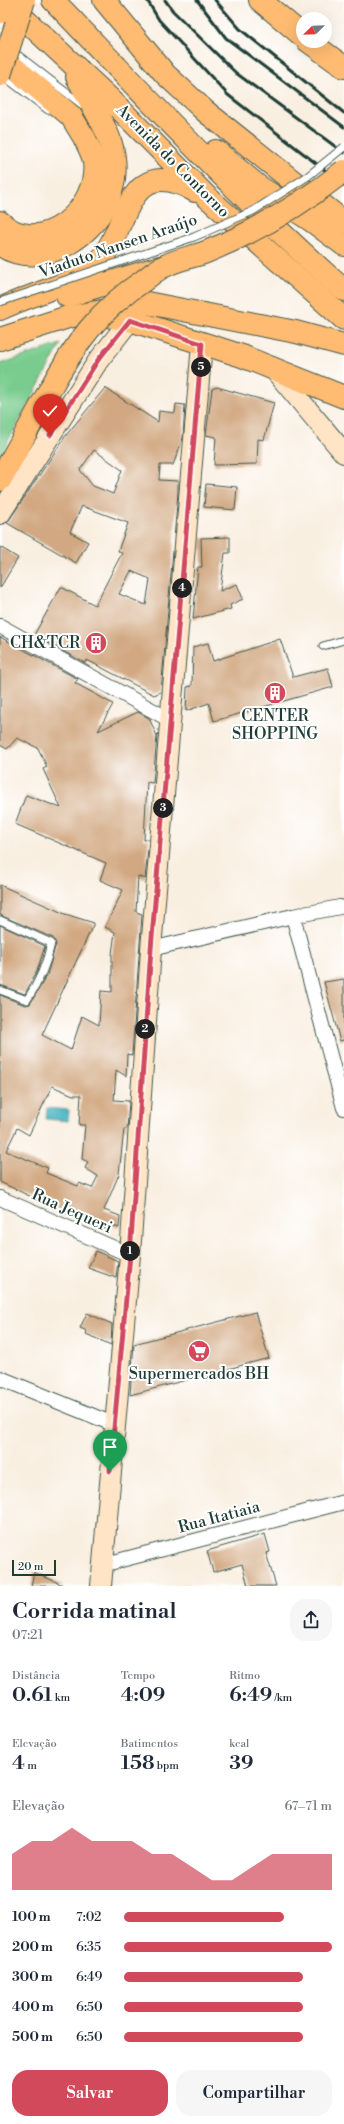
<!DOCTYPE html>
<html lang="pt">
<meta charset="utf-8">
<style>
body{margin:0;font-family:"Libre Bodoni",serif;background:#f6f6f7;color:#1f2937;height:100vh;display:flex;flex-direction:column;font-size:15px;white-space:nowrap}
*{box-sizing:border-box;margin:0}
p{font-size:13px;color:#747a83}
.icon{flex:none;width:22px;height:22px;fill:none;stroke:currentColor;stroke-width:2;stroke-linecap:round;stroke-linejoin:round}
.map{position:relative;height:1586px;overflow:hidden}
.details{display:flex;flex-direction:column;background:#fff;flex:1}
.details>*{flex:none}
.needle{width:26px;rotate:247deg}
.buttons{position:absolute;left:296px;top:12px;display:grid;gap:8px}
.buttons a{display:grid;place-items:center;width:36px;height:36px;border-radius:50%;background:#fff;box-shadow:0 4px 16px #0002;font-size:20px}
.scale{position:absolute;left:12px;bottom:10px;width:44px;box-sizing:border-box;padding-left:4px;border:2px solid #1f3d34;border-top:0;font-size:11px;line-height:14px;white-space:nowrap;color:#1f3d34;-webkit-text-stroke:3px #fff;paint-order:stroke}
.pin{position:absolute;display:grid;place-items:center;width:34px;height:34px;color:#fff;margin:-41px -17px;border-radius:50% 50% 50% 0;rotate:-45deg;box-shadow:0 0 4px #0007}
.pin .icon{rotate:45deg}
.km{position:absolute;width:20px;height:20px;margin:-10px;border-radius:50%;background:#222;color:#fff;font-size:11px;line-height:20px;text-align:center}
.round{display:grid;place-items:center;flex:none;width:42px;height:42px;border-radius:16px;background:#f6f6f7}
.head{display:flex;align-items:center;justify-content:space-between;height:68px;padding:0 12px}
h1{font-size:22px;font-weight:600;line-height:30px}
.metrics{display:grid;grid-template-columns:repeat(3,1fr);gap:6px;height:68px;padding:4px 12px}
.metrics div{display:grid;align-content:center}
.metrics b{font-size:20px;font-weight:600}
.metrics small{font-size:11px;font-weight:400}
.metrics p{font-size:11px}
.chart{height:112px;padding:8px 12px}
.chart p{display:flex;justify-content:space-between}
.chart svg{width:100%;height:72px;margin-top:4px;fill:#d1495b;opacity:.7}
.primary-button{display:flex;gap:8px;margin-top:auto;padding:8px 12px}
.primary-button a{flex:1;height:46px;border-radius:16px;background:#d1495b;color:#fff;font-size:16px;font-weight:600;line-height:46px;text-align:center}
.primary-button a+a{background:#f6f6f7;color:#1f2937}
ul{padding:0 12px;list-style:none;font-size:13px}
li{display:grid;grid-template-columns:64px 48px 1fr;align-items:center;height:30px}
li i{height:10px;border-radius:5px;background:#d1495b}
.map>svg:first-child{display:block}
</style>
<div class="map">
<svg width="344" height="1586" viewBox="0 0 344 1586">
<rect width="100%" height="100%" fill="#fff"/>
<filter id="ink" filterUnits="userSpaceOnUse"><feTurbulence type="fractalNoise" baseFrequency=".025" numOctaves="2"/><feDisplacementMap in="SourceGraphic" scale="8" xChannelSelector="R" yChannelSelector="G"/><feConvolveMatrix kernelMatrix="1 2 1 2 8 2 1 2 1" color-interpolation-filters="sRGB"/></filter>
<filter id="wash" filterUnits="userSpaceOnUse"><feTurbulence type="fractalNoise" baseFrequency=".012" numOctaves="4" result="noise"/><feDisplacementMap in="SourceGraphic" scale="16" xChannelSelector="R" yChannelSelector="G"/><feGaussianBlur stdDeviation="0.9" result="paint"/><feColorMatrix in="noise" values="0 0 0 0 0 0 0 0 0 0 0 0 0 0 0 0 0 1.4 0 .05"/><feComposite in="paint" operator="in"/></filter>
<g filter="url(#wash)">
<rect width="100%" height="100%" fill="#f9efe1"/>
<path fill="#79cc8e" stroke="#4c8461" d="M61,344L6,445L0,457V364Z"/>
<path fill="#45b4c1" stroke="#32787a" d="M47,1108L69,1110L68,1121L46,1119Z"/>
<g id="blocks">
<g fill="#d1a881" fill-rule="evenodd">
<path d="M217,387L274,403L264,440L258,439L257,464L214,465L216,437L206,435L212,389Z"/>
<path d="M105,388L158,422L159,411L175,413L176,404L185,405L183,438L173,465H160L159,480L178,481V492L161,692L154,695L87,660L85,663L34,635L61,587L95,605L122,553L118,551L128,523L82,506L70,532L88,542L76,563L7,523L67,434ZM94,450L122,470L113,494L93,486L80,470ZM131,571L150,579L146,605L119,594Z"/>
<path d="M206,484L237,487L235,510L204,507Z"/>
<path d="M230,537V553H225L220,591L237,584L243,599L230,605L231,609L193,619L198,567H202L201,538Z"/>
<path d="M0,547L18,558L0,588Z"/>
<path d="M0,637L78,679L75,683L113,704L98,731L138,712L149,718L157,736L153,783L147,782L144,840L149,839L145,879L138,876L136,912L142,914L132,1055L127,1054L126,1076L116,1070L114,1100L129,1101L127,1129H124L119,1174L104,1210L120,1216L119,1228L108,1224L106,1229L74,1217L0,1182V995L25,1005L30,1004L47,975L56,944L53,938L0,915V885L65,914L94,923L42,1035L71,1050L82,1016L99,1025L101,991L112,992V954L115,932L105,927L123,890L100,880L106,863L15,824L26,795L61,808L43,769L47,767L38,748L17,738L7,749L0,745ZM52,1086L73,1095H81L79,1125H85L82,1159L88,1162L85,1168L98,1176L92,1188L79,1183L78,1186L46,1173L48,1168L6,1151L17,1128L29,1135Z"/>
<path d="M280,639L293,677L328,668L333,687L214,721L209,703L186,711L187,687L192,686L193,647L208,643L213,661Z"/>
<path d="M0,925L45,946L37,971L25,994L0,985Z"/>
<path d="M344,979V1040L340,1041L324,982Z"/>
<path d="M96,1251L118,1261L116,1278L88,1268Z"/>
<path d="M255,1312L269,1358L130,1395L134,1344Z"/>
<path d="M87,1313L112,1324L111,1345L86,1334L87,1331L80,1328Z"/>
<path d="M265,1534L270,1552L266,1553L276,1586H248L242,1564L213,1572L207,1551Z"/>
<path d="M34,1572L65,1586H31Z"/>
</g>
</g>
</g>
<g filter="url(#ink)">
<use href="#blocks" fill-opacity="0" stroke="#40584e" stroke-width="1"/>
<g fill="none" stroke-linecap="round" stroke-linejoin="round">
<g stroke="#40584e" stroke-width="9">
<g id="lane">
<path d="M0,39L14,52L85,107"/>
<path d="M2,75L48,110"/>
<path d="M323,646L344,640"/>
<path d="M0,920L51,943C47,964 39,982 27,1000L0,990"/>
</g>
</g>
<g stroke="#40584e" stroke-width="16">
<g id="street">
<path d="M0,626L170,720"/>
<path d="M293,916L344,1108"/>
<path d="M151,949L293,916L340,907"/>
<path d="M0,1198L130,1255"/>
<path d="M0,1378L113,1424"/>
<path d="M102,1565L344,1502"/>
</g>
</g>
<g stroke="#40584e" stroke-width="22">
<g id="secondary">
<path d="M272,367L344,453"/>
<path d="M0,514L98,361L130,320"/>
<path d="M101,1586L130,1255L151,949L202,344"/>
</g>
</g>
<g stroke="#40584e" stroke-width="24">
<g id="primary">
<path d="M260,0L303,36"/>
<path d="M308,41L344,67"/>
<path d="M312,221L344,245"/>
<path d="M0,222C40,260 100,209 94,162C93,154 88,146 85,139"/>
<path d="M0,245C42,273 98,234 111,192C119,166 113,141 100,119"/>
<path d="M94,314L130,320L242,356L344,397"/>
</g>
</g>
<g stroke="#40584e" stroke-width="24">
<g id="highway">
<path d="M53,0C148,99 241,200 344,290"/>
<path d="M104,0L165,74L205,111L344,222"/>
<path d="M6,2L108,97L207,197L344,319"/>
<path d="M0,56L71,116L85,139"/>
<path d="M77,77L100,119"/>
<path d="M216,151L258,186L312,221"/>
<path d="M67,296L160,267"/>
<path d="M0,309C21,299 44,292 65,283C72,281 79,279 85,275C131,247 118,147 195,191"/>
<path d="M0,339L68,317L147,303L296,332L344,345"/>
<path d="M0,480L49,391"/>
</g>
</g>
<use href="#lane" stroke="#fff" stroke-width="7"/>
<use href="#street" stroke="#fff" stroke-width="14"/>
<use href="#secondary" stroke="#ffe4c6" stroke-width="20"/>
<use href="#primary" stroke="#febb71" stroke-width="22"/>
<use href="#highway" stroke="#febb71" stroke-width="22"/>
<g stroke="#1f3d34" stroke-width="3">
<path d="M147,0L159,20L228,95L344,185"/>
<path d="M165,0L173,11L236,73L344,153"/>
<path d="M197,0L226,38L344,127"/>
<path d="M215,0L240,29L344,113"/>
</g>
<g stroke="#40584e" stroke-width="9" stroke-linecap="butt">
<path id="lane-bridge" d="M0,302L194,237L253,211L308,176L344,147"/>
</g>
<g stroke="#40584e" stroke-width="24" stroke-linecap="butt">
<g id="primary-bridge">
<path d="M0,12L4,0"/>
<path d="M0,75L24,0"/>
</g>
</g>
<g stroke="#40584e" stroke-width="24" stroke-linecap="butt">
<path id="highway-bridge" d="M49,391C74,345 99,310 143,281C150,276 157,269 165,266C178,259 193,257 206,252C256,232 302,204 344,171"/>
</g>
<use href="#lane-bridge" stroke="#fff" stroke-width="7"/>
<use href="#primary-bridge" stroke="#febb71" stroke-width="22"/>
<use href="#highway-bridge" stroke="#febb71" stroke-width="22"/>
</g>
</g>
<g fill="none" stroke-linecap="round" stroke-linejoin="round" filter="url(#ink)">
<g stroke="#fff" stroke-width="8">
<path id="route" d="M50,435L98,360L130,320L202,344L151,949L130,1255L110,1471"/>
</g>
<use href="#route" stroke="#d1495b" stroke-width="5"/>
</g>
<defs>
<g id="building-disc" transform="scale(1.15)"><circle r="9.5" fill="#d1495b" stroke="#fff"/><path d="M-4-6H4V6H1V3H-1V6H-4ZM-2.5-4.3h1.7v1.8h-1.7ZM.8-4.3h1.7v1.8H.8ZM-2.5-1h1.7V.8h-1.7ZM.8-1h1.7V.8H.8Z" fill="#fff"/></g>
<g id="supermarket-disc" transform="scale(1.15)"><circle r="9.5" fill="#d1495b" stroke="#fff"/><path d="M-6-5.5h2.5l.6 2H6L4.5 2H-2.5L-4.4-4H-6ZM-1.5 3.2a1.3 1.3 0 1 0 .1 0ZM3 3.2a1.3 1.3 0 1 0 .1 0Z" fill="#fff"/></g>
</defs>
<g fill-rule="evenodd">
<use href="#building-disc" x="96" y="643"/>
<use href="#building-disc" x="275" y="693"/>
<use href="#supermarket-disc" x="199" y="1351"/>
</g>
<g text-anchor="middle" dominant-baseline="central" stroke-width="4" stroke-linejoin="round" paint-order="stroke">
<g font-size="16" fill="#1f3d34" stroke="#fff">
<text transform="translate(173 161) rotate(45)">Avenida do Contorno</text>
<text transform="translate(118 246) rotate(-19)">Viaduto Nansen Araújo</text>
<text transform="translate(72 1211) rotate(24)">Rua Jequeri</text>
<text transform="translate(219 1517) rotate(-15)">Rua Itatiaia</text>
</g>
<g font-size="16" fill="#1f3d34" stroke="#fff">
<text x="80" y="643" text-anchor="end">CH&amp;TCR</text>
<text x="275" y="716">CENTER<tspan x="275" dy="18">SHOPPING</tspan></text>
<text x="199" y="1374">Supermercados BH</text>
</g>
</g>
</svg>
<div class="buttons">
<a><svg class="needle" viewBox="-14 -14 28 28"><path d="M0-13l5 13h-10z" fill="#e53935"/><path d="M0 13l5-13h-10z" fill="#747a83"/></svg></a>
</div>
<div class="scale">20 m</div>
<div class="pin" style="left:110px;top:1471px;background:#1e9e55"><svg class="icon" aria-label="arrive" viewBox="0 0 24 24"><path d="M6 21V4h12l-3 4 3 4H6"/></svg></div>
<div class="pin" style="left:50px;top:435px;background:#d93025"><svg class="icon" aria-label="check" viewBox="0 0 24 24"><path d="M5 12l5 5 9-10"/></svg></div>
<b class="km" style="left:130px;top:1251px">1</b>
<b class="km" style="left:145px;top:1029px">2</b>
<b class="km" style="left:163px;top:808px">3</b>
<b class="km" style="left:182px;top:588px">4</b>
<b class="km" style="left:201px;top:367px">5</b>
</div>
<section class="details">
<div class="head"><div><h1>Corrida matinal</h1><p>07:21</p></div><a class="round"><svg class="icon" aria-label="share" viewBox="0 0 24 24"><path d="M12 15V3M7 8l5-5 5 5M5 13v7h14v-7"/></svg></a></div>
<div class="metrics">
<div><p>Distância</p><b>0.61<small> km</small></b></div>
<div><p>Tempo</p><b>4:09</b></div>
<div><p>Ritmo</p><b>6:49<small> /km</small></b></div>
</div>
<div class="metrics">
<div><p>Elevação</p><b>4<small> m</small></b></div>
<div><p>Batimentos</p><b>158<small> bpm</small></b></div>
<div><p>kcal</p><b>39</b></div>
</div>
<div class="chart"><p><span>Elevação</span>67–71 m</p>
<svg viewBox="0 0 160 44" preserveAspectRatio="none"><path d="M0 44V22L10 14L20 14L30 6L40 14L50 14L60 14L70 22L80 22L90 30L100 38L110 38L120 30L130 22L140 22L150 22L160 22V44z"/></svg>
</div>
<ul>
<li><b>100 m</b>7:02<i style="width:77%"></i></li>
<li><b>200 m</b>6:35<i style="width:100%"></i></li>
<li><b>300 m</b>6:49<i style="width:86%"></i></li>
<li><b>400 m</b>6:50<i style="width:86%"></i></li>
<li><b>500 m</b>6:50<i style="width:86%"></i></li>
</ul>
<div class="primary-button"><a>Salvar</a><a>Compartilhar</a></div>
</section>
